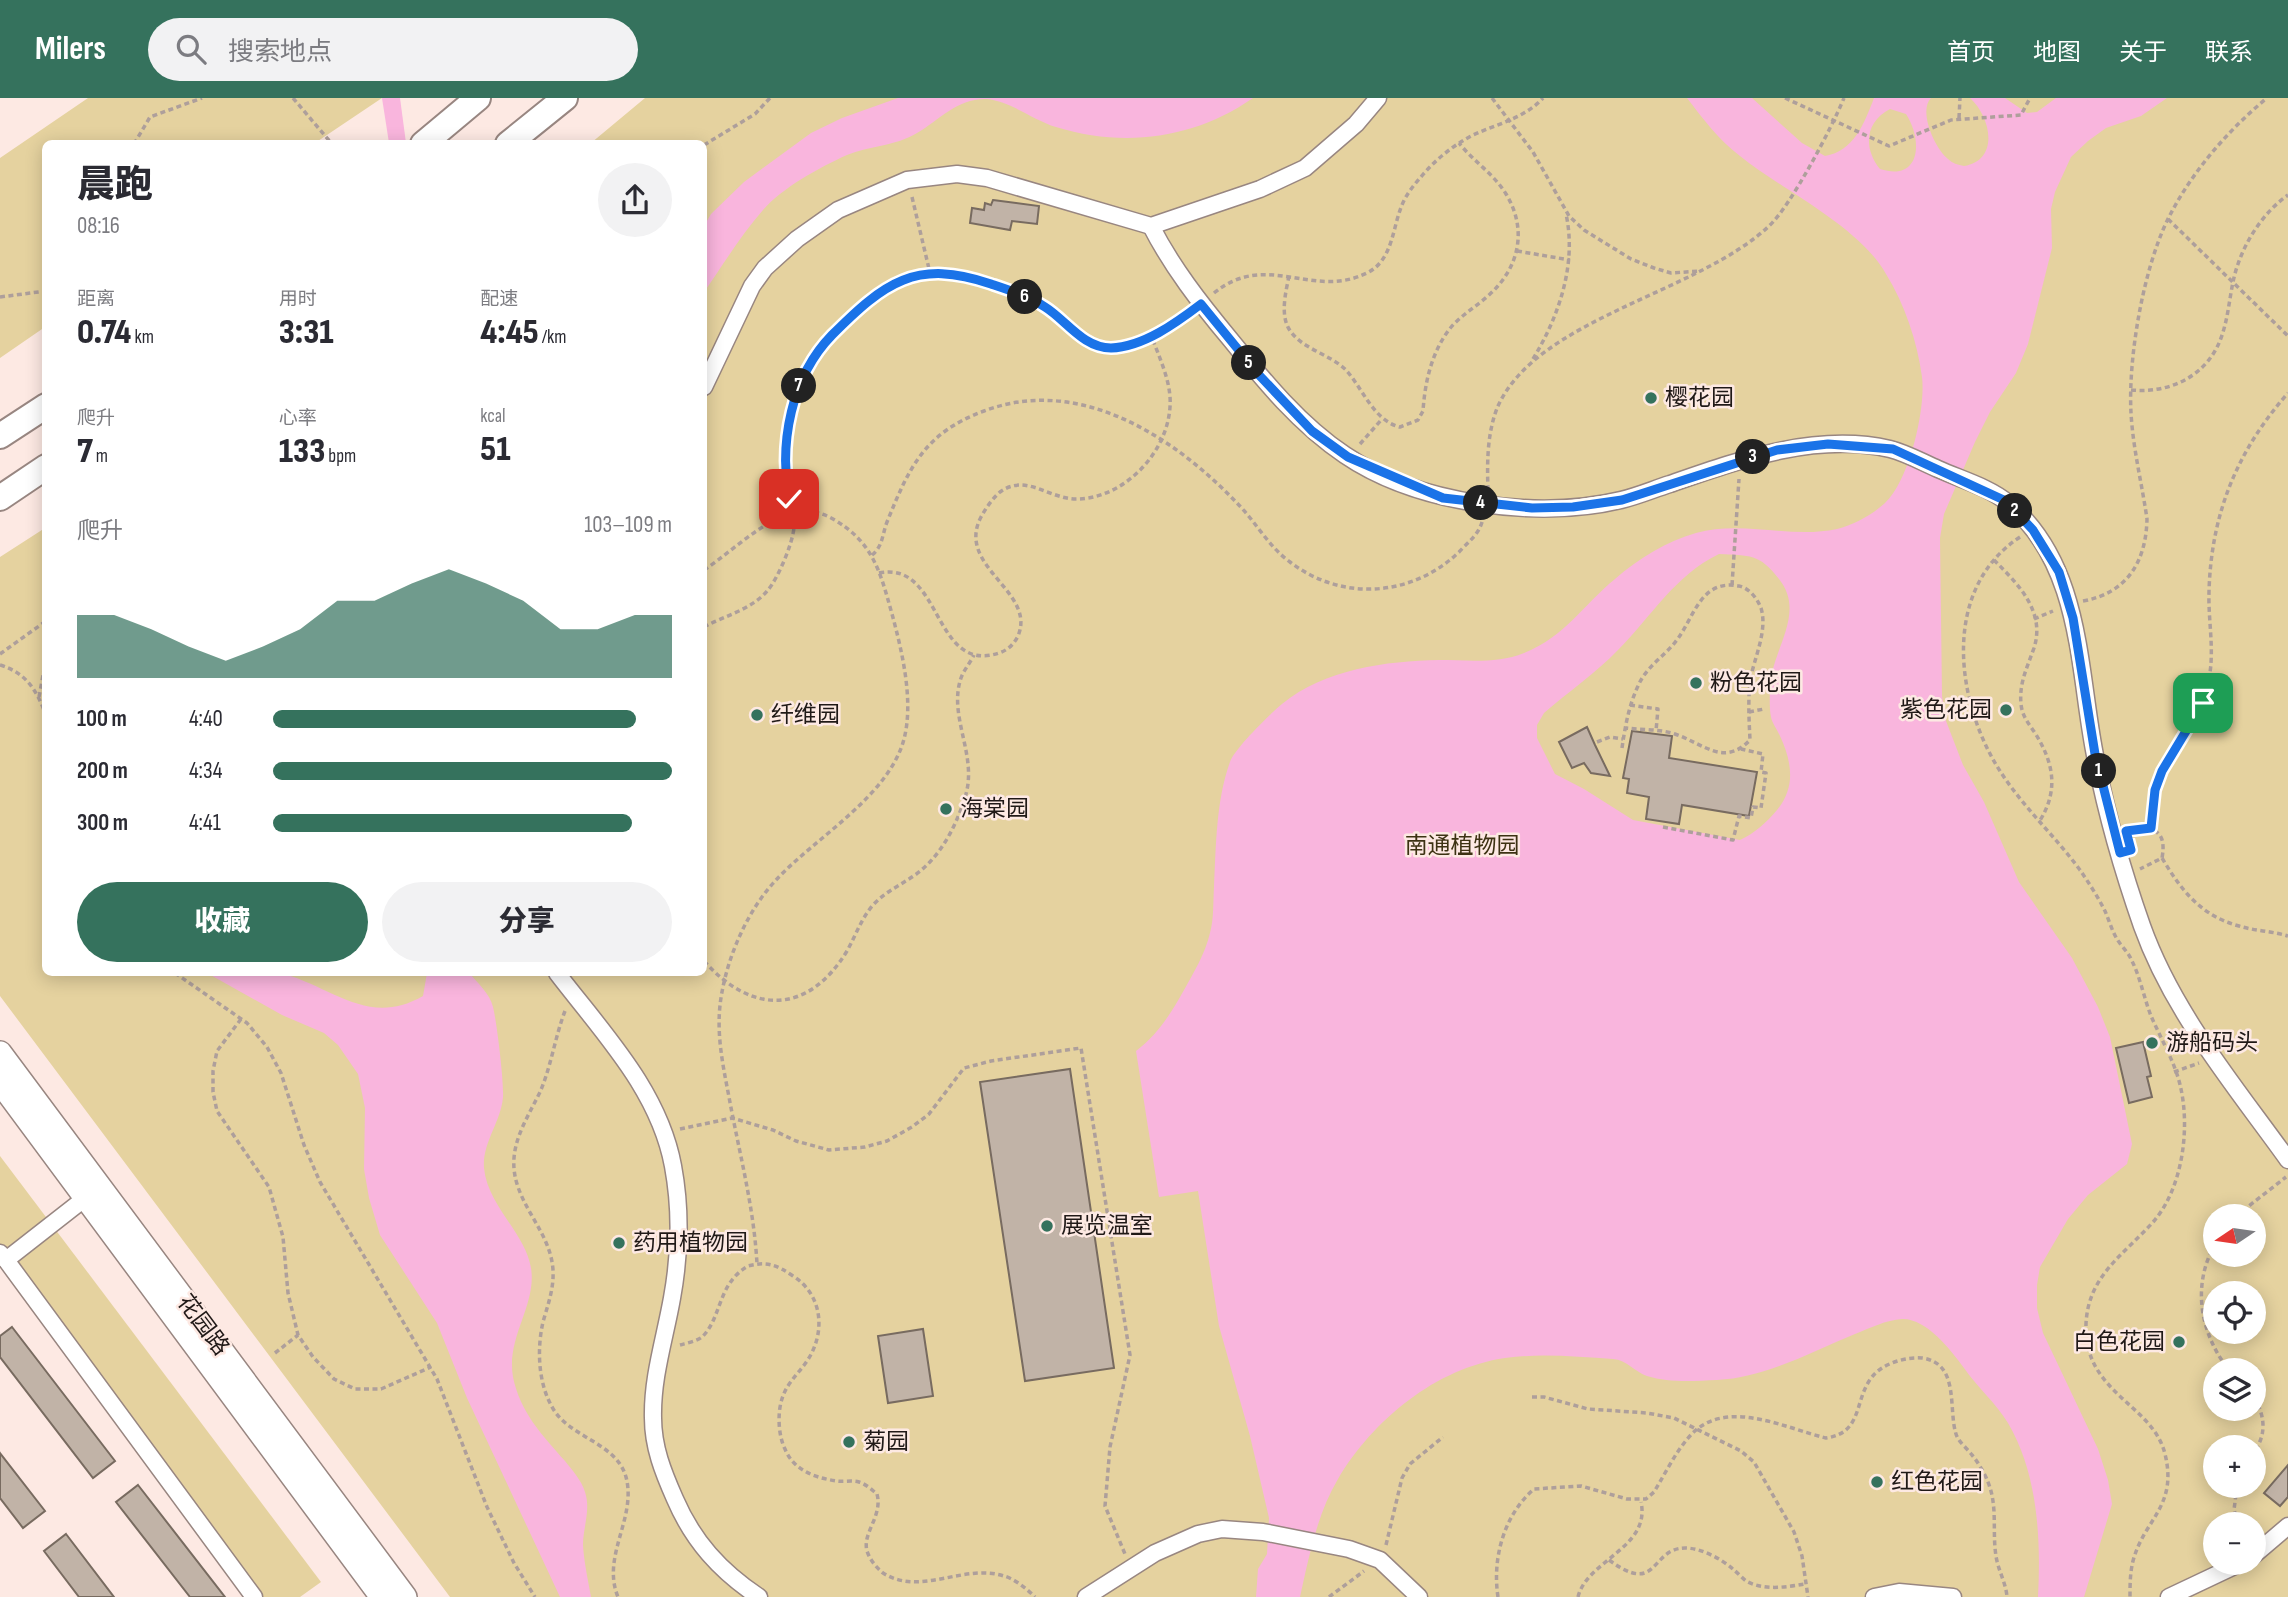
<!DOCTYPE html>
<html lang="zh">
<meta charset="utf-8">
<style>
body{margin:0;font-family:"Sofia Sans Condensed","Noto Sans SC",sans-serif;background:#f2f2f3;color:#2b2b33;height:100vh;display:flex;flex-direction:column;font-size:26px;white-space:nowrap}
*{box-sizing:border-box;margin:0}
p{font-size:23px;color:#7c7c81}
.icon{flex:none;width:38px;height:38px;fill:none;stroke:currentColor;stroke-width:2;stroke-linecap:round;stroke-linejoin:round}
.map{position:relative;flex:1;overflow:hidden}
.sheet{position:absolute;left:42px;top:42px;width:665px;height:836px;display:flex;flex-direction:column;background:#fff;border-radius:10px;box-shadow:0 4px 18px #0003}
.sheet>*{flex:none}
.needle{width:46px;rotate:257deg}
.buttons{position:absolute;left:2203px;top:1106px;display:grid;gap:14px}
.buttons a{display:grid;place-items:center;width:63px;height:63px;border-radius:50%;background:#fff;box-shadow:0 4px 18px #0003;font-size:35px}
.pin{position:absolute;display:grid;place-items:center;width:60px;height:60px;color:#fff;margin:-30px;border-radius:14px;box-shadow:0 4px 10px #0006}
.km{position:absolute;width:35px;height:35px;margin:-18px;border-radius:50%;background:#222;color:#fff;font-size:19px;line-height:35px;text-align:center}
.round{display:grid;place-items:center;flex:none;width:74px;height:74px;border-radius:37px;background:#f2f2f3}
.headline{display:flex;align-items:center;justify-content:space-between;height:119px;padding:0 35px}
h1{font-size:38px;font-weight:800;line-height:52px}
.stats{display:grid;grid-template-columns:repeat(3,1fr);gap:10px;height:119px;padding:7px 35px}
.stats div{display:grid;align-content:center}
.stats b{font-size:35px;font-weight:800}
.stats small{font-size:19px;font-weight:400}
.stats p{font-size:19px}
.chart{height:196px;padding:14px 35px}
.chart p{display:flex;justify-content:space-between}
.chart svg{width:100%;height:126px;margin-top:7px;fill:#35725d;opacity:.7}
.button{display:flex;gap:14px;margin-top:auto;padding:14px 35px}
.button a{flex:1;height:80px;border-radius:42px;background:#35725d;color:#fff;font-size:28px;font-weight:800;line-height:80px;text-align:center}
.button a+a{background:#f2f2f3;color:#2b2b33}
ul{padding:0 35px;list-style:none;font-size:23px}
li{display:grid;grid-template-columns:112px 84px 1fr;align-items:center;height:52px}
li i{height:18px;border-radius:9px;background:#35725d}
header{display:flex;align-items:center;gap:42px;box-sizing:border-box;height:98px;padding:0 35px;background:#35725d;color:#fff}
header strong{font-size:33px}
nav{display:flex;gap:38px;margin-inline-start:auto;font-size:24px}
.search{width:490px;height:63px;background:#f2f2f3;display:flex;align-items:center;gap:18px;box-sizing:border-box;padding:0 24px;border-radius:38px;color:#7c7c81;font-size:26px}
.map>svg:first-child{display:block}
</style>
<header>
<strong>Milers</strong>
<div class="search"><svg class="icon" aria-label="search" viewBox="0 0 24 24"><circle cx="10" cy="10" r="6"/><path d="M15 15l6 6"/></svg>搜索地点</div>
<nav><a>首页</a><a>地图</a><a>关于</a><a>联系</a></nav>
</header>
<div class="map">
<svg width="2288" height="1499" viewBox="0 0 2288 1499">
<rect width="100%" height="100%" fill="#fde9e3"/>
<g fill="#e5d29f" fill-rule="evenodd">
<path d="M88,0H382L315,45L46,46L45,229L0,260V60Z"/>
<path d="M645,0H2288V1499H450L0,898V459L45,430L46,875H704V46L591,45ZM2216,1118H2254V1157H2216ZM2216,1195H2254V1234H2216ZM2216,1272H2254V1311H2216ZM2216,1349H2254V1388H2216ZM2216,1426H2254V1465H2216Z"/>
<path d="M0,1058L321,1484L300,1499H250L0,1168Z"/>
</g>
<g fill="#f9b5dd" fill-rule="evenodd">
<path d="M382,0H400L406,45H389Z"/>
<path d="M898,0H1253C1194,41 1124,50 1056,29C1033,22 1012,4 987,1C957,0 941,21 917,35C896,48 869,48 847,57C820,69 782,90 763,112C741,137 723,167 704,194V128L711,116L744,84L811,35L842,20Z"/>
<path d="M1687,0H1752L1802,45L1825,58C1854,53 1864,26 1874,0H1931C1918,13 1935,51 1948,61C1952,65 1958,67 1964,68C2000,62 1991,19 1970,0H2005L2027,15L2037,14L2056,0H2167L2141,18L2106,30L2088,43L2071,59L2055,94L2051,111L2052,150L2028,246L2016,275L1990,314L1975,344L1944,416L1940,440L1942,598L1946,623L1963,667L1984,704L2019,784L2072,860L2098,909L2110,939L2132,1046L2127,1066L2088,1097L2068,1121L2040,1169L2037,1187V1210L2043,1235L2098,1351L2108,1382L2112,1406L2084,1499H2038C2041,1441 2038,1376 2008,1325C1996,1305 1977,1289 1964,1270C1951,1252 1926,1220 1902,1221C1886,1222 1870,1230 1855,1236C1811,1254 1765,1280 1717,1282C1694,1283 1669,1285 1647,1278C1635,1274 1627,1262 1613,1261C1578,1259 1541,1255 1505,1260C1436,1270 1373,1322 1338,1381C1317,1416 1309,1459 1300,1499H1256L1258,1471L1267,1456L1269,1420L1250,1338L1219,1228L1198,1093L1159,1099L1136,953C1158,936 1170,917 1184,892C1194,874 1205,856 1210,835C1214,821 1213,804 1214,789C1216,749 1216,702 1230,664C1235,650 1270,616 1282,606C1325,571 1386,563 1439,562C1467,562 1497,566 1524,555C1566,538 1582,508 1615,481C1638,461 1667,443 1696,435C1742,422 1791,441 1837,431C1854,427 1873,416 1885,405C1909,383 1926,311 1922,279C1917,243 1905,207 1886,176C1859,128 1782,92 1740,58C1719,42 1703,21 1687,0ZM1890,11L1906,16C1923,42 1921,84 1880,71C1863,50 1865,24 1890,11ZM1719,456C1750,458 1759,455 1779,481C1806,515 1773,550 1770,587C1770,596 1769,609 1771,619C1772,625 1777,631 1780,638C1792,664 1796,689 1777,712C1766,725 1755,735 1740,742L1633,722L1584,691L1555,676L1537,640V627L1544,615C1568,594 1596,575 1618,552C1651,519 1675,477 1719,456Z"/>
<path d="M207,875C229,875 264,870 284,876C334,890 369,929 423,898L427,875H469C478,885 490,896 493,909C497,925 504,984 503,999C501,1024 482,1045 484,1070C488,1109 525,1134 531,1170C537,1207 506,1239 513,1279C520,1314 542,1337 565,1363C572,1372 582,1383 585,1394C591,1412 583,1429 583,1447C584,1464 588,1482 591,1499H560L467,1300L437,1225L380,1137L369,1100L364,1071L365,1010L358,976L338,947L324,935L282,917Z"/>
</g>
<g fill="#c1b3a7" stroke="#786b60" stroke-width="2">
<path d="M993,102L1039,108L1037,126L1012,123L1010,132L970,125L972,110L984,112L985,105L991,107Z"/>
<path d="M1587,629L1595,647L1610,678L1591,675L1584,665L1572,670L1559,644Z"/>
<path d="M1632,633L1672,638L1669,660L1757,674L1749,718L1682,707L1679,726L1646,721L1649,699L1627,695L1629,681L1623,680Z"/>
<path d="M2143,944L2151,978L2147,979L2152,999L2129,1005L2116,950Z"/>
<path d="M1070,971L1114,1270L1025,1283L980,984Z"/>
<path d="M12,1229L115,1363L93,1380L0,1259V1238Z"/>
<path d="M923,1231L933,1298L888,1305L878,1238Z"/>
<path d="M0,1355L45,1413L23,1430L0,1400Z"/>
<path d="M2288,1367V1399L2280,1408L2264,1395Z"/>
<path d="M138,1387L225,1499H190L116,1404Z"/>
<path d="M66,1436L114,1499H79L44,1453Z"/>
</g>
<g fill="none" stroke-linecap="round" stroke-linejoin="round">
<g stroke="#988681" stroke-width="19">
<g id="street">
<path d="M1151,128C1172,169 1200,205 1230,241C1264,283 1300,327 1345,357C1417,406 1537,422 1621,402C1638,398 1654,391 1670,386C1739,362 1816,334 1890,351C1906,355 1922,364 1938,371C1960,381 1989,389 2008,405C2081,466 2078,567 2094,652C2105,711 2122,771 2142,828C2173,915 2235,988 2288,1062"/>
<path d="M704,289L752,188L765,170L797,141L838,112L907,82L957,76L987,80L1151,128L1260,91L1305,70L1356,26L1378,0"/>
<path d="M557,875C602,934 659,992 673,1068C681,1111 680,1156 672,1200C665,1240 652,1279 653,1320C653,1349 663,1374 675,1401C693,1443 720,1473 759,1499"/>
<path d="M0,1155L6,1162L93,1094"/>
<path d="M6,1162L254,1499"/>
<path d="M2254,1457L2288,1428"/>
<path d="M1086,1499L1155,1455L1198,1436L1222,1431L1263,1434L1349,1451L1380,1462L1419,1499"/>
<path d="M1874,1499L1899,1494L1953,1499"/>
<path d="M2169,1499L2241,1465"/>
</g>
</g>
<g stroke="#988681" stroke-width="26">
<g id="secondary">
<path d="M0,955L405,1499"/>
<path d="M0,984L382,1499"/>
</g>
</g>
<g stroke="#988681" stroke-width="28">
<g id="primary">
<path d="M423,46L478,0"/>
<path d="M508,46L565,0"/>
<path d="M0,338L46,308"/>
<path d="M0,400L46,369"/>
</g>
</g>
<g stroke="#ae9f9b" stroke-width="3.5" stroke-dasharray="5 3.5" stroke-linecap="butt">
<path d="M293,0L332,46"/>
<path d="M1492,0L1533,54L1569,118L1584,132L1631,161L1654,170L1671,175L1700,173"/>
<path d="M1785,0L1889,48L1951,22L2021,17L2030,0"/>
<path d="M1959,20L1960,0"/>
<path d="M134,46L150,19L202,0"/>
<path d="M704,47L755,16L770,0"/>
<path d="M912,99L930,175"/>
<path d="M2168,121L2288,238"/>
<path d="M1517,153L1570,162"/>
<path d="M1289,178C1286,193 1280,216 1289,231C1301,251 1330,256 1346,272C1363,291 1374,323 1400,329L1418,322L1423,313C1425,283 1432,252 1452,228C1463,216 1477,208 1489,197C1519,170 1528,132 1506,96C1494,76 1473,63 1459,45"/>
<path d="M1214,195C1267,152 1312,202 1367,175C1393,162 1392,131 1402,107C1406,97 1413,88 1420,80C1435,62 1452,48 1473,37C1497,26 1525,20 1543,0"/>
<path d="M0,199L46,193"/>
<path d="M1533,261C1559,218 1577,166 1566,116"/>
<path d="M2131,292C2172,296 2211,276 2223,234C2230,212 2230,188 2238,166C2247,140 2265,113 2288,97"/>
<path d="M1360,346L1382,321"/>
<path d="M1488,392C1487,365 1487,334 1498,308C1538,220 1698,195 1769,128C1791,108 1832,29 1844,0"/>
<path d="M2020,439C1941,491 1955,603 2000,673C2023,709 2055,738 2080,772C2089,785 2098,799 2105,813C2109,822 2112,833 2117,841C2121,848 2128,854 2131,861C2140,878 2144,900 2151,918C2161,941 2176,966 2181,991C2190,1033 2182,1090 2154,1123C2125,1156 2088,1177 2086,1226C2083,1295 2153,1306 2165,1356C2178,1409 2144,1421 2133,1463C2130,1475 2130,1487 2130,1499"/>
<path d="M872,457C883,448 882,437 887,424C909,370 924,335 984,313C1079,277 1173,338 1237,405C1255,423 1269,449 1290,464C1342,504 1412,499 1459,454C1469,443 1480,436 1483,420"/>
<path d="M1994,462C2017,485 2046,513 2034,550C2027,570 2019,585 2021,606C2022,618 2029,626 2035,635C2054,665 2059,693 2039,724"/>
<path d="M704,472C740,449 787,394 833,421C873,444 880,473 892,516C902,553 914,603 904,641C889,698 815,740 777,781C749,810 729,855 722,894C715,930 722,963 729,999C739,1054 754,1109 757,1166"/>
<path d="M879,475C943,462 932,577 999,555C1008,552 1014,546 1018,538C1037,493 955,469 981,419C986,410 992,401 1000,394C1026,375 1049,401 1076,401C1123,401 1167,356 1170,309C1172,285 1159,259 1151,237"/>
<path d="M1732,487L1739,381"/>
<path d="M2083,503C2127,495 2146,464 2147,421C2142,386 2133,351 2131,315C2128,260 2143,173 2167,123C2190,76 2227,33 2267,0"/>
<path d="M2034,521L2053,513"/>
<path d="M704,529C724,518 753,511 768,492C778,480 793,445 794,429C795,407 785,384 785,361C784,297 823,230 877,196C890,188 910,176 925,174C958,171 1019,191 1046,210C1066,223 1081,247 1107,249C1134,252 1169,230 1189,215"/>
<path d="M0,556L46,523"/>
<path d="M0,567C26,575 36,591 46,617"/>
<path d="M1750,586H1765"/>
<path d="M39,599L46,561"/>
<path d="M1630,607L1658,611L1656,633"/>
<path d="M1749,614L1764,611"/>
<path d="M1597,644L1610,639L1623,641"/>
<path d="M1622,650C1625,629 1629,607 1638,588C1647,567 1667,557 1679,539C1695,516 1702,481 1739,488C1749,490 1757,500 1761,510C1768,533 1754,560 1750,583C1748,603 1749,622 1750,642C1724,669 1704,646 1675,636C1660,631 1642,632 1626,630"/>
<path d="M1663,729L1733,742L1739,718L1751,720L1753,709L1761,710L1766,675L1761,674L1763,656L1741,651"/>
<path d="M2151,730C2154,703 2157,678 2171,653C2184,631 2200,615 2207,589C2216,557 2208,526 2209,494C2211,416 2237,353 2288,295"/>
<path d="M2129,733C2154,727 2167,733 2162,760L2140,771"/>
<path d="M2162,760C2181,792 2201,818 2239,828C2255,833 2272,833 2288,838"/>
<path d="M704,863C752,917 808,917 847,853C856,837 861,821 873,807C885,794 899,788 912,779C940,761 957,727 966,696C977,656 948,618 961,580C964,572 970,565 974,557"/>
<path d="M175,875L247,925L267,949L281,975L304,1047L320,1084L437,1281L487,1409L514,1465L535,1499"/>
<path d="M565,913C555,939 551,969 540,994C525,1025 505,1052 518,1089C528,1118 551,1140 553,1172C554,1191 548,1206 543,1224C537,1250 538,1283 551,1307C567,1340 616,1343 626,1379C637,1420 601,1458 618,1499"/>
<path d="M241,921L217,953L213,973V994L217,1013L269,1089L283,1139L288,1195L298,1237L313,1259L334,1281L355,1291H381L431,1269"/>
<path d="M2174,974L2199,965"/>
<path d="M680,1031L732,1020L773,1032L796,1043L829,1052L865,1049L887,1043L912,1029L929,1016L964,970L991,963L1081,950L1130,1257L1110,1349L1105,1408L1125,1456"/>
<path d="M2236,1118L2286,1079"/>
<path d="M2216,1145C2191,1186 2200,1236 2229,1272"/>
<path d="M680,1247C687,1245 697,1243 702,1239C722,1220 717,1186 748,1168C767,1163 777,1167 793,1178C823,1197 826,1235 807,1263C799,1275 788,1284 783,1298C777,1313 778,1337 785,1351C794,1373 816,1380 837,1383C844,1384 852,1382 859,1384C866,1386 872,1392 877,1396C883,1418 862,1435 867,1453C870,1462 876,1469 883,1475C921,1499 963,1465 1004,1478C1015,1481 1027,1491 1035,1499"/>
<path d="M275,1255L298,1237"/>
<path d="M1532,1299H1544L1588,1311L1647,1315L1674,1320L1741,1353L1754,1364L1794,1434L1802,1458L1808,1499"/>
<path d="M2254,1299C2265,1318 2267,1336 2254,1354"/>
<path d="M2237,1388L2234,1412L2239,1426"/>
<path d="M1386,1447L1402,1380L1410,1366L1443,1339"/>
<path d="M1609,1462C1659,1499 1650,1450 1685,1450C1701,1450 1722,1461 1734,1472C1738,1475 1742,1480 1746,1483C1764,1493 1787,1489 1805,1486"/>
<path d="M1329,1499L1364,1473"/>
<path d="M1498,1499C1492,1460 1504,1417 1534,1391L1581,1388L1627,1401H1646L1654,1394C1665,1376 1675,1355 1689,1339C1724,1298 1784,1330 1826,1340C1869,1334 1850,1291 1882,1270C1893,1263 1909,1259 1922,1260C1960,1265 1948,1311 1956,1336C1959,1345 1967,1350 1972,1357C1978,1364 1985,1376 1988,1384C1998,1409 1992,1433 1996,1458C1998,1472 2006,1485 2007,1499"/>
<path d="M1578,1499C1587,1462 1651,1450 1641,1404"/>
</g>
<use href="#street" stroke="#fff" stroke-width="16"/>
<use href="#secondary" stroke="#fff" stroke-width="23"/>
<use href="#primary" stroke="#fff" stroke-width="24"/>
</g>
<g fill="none" stroke-linecap="round" stroke-linejoin="round">
<g stroke="#fff" stroke-width="14">
<path id="route" d="M789,401C779,345 791,279 832,237C884,185 916,160 991,186C1009,192 1028,198 1045,209C1066,222 1083,250 1111,250C1143,249 1176,225 1201,206L1259,277L1312,333L1348,359L1443,400L1532,410L1573,409L1622,402L1777,352L1828,346L1893,351L2006,403L2033,432L2059,474L2073,520L2095,656L2120,755L2131,752L2126,733L2151,730L2155,692L2162,673L2203,605"/>
</g>
<use href="#route" stroke="#1a73e8" stroke-width="9"/>
</g>
<g fill="#35725d" stroke="#fde9e3" stroke-width="2.5">
<circle cx="1651" cy="300" r="7"/>
<circle cx="1696" cy="585" r="7"/>
<circle cx="2006" cy="612" r="7"/>
<circle cx="757" cy="617" r="7"/>
<circle cx="946" cy="711" r="7"/>
<circle cx="2152" cy="945" r="7"/>
<circle cx="1047" cy="1128" r="7"/>
<circle cx="619" cy="1145" r="7"/>
<circle cx="2179" cy="1244" r="7"/>
<circle cx="849" cy="1344" r="7"/>
<circle cx="1877" cy="1384" r="7"/>
</g>
<g text-anchor="middle" dominant-baseline="central" stroke-width="5" stroke-linejoin="round" paint-order="stroke">
<g font-size="23" fill="#201917" stroke="#fde9e3" text-anchor="start">
<text x="1665" y="300">樱花园</text>
<text x="1710" y="585">粉色花园</text>
<text x="1992" y="612" text-anchor="end">紫色花园</text>
<text x="771" y="617">纤维园</text>
<text x="960" y="711">海棠园</text>
<text x="2166" y="945">游船码头</text>
<text x="1061" y="1128">展览温室</text>
<text x="633" y="1145">药用植物园</text>
<text x="2165" y="1244" text-anchor="end">白色花园</text>
<text x="863" y="1344">菊园</text>
<text x="1891" y="1384">红色花园</text>
</g>
<g font-size="23" fill="#3d3213" stroke="#fde9e3">
<text x="1462" y="748">南通植物园</text>
</g>
<g font-size="23" fill="#201917" stroke="#fde9e3">
<text transform="translate(203 1227) rotate(53)">花园路</text>
</g>
</g>
</svg>
<div class="buttons">
<a><svg class="needle" viewBox="-14 -14 28 28"><path d="M0-13l5 13h-10z" fill="#e53935"/><path d="M0 13l5-13h-10z" fill="#7c7c81"/></svg></a>
<a><svg class="icon" aria-label="locate" viewBox="0 0 24 24"><circle cx="12" cy="12" r="6"/><path d="M12 2v4M12 18v4M2 12h4M18 12h4"/></svg></a>
<a><svg class="icon" aria-label="layers" viewBox="0 0 24 24"><path d="M12 4l9 5-9 5-9-5zM3 14l9 5 9-5"/></svg></a>
<a>+</a>
<a>−</a>
</div>
<div class="pin" style="left:2203px;top:605px;background:#1e9e55"><svg class="icon" aria-label="arrive" viewBox="0 0 24 24"><path d="M6 21V4h12l-3 4 3 4H6"/></svg></div>
<div class="pin" style="left:789px;top:401px;background:#d93025"><svg class="icon" aria-label="check" viewBox="0 0 24 24"><path d="M5 12l5 5 9-10"/></svg></div>
<b class="km" style="left:2099px;top:673px">1</b>
<b class="km" style="left:2015px;top:413px">2</b>
<b class="km" style="left:1753px;top:359px">3</b>
<b class="km" style="left:1481px;top:405px">4</b>
<b class="km" style="left:1249px;top:265px">5</b>
<b class="km" style="left:1025px;top:199px">6</b>
<b class="km" style="left:799px;top:288px">7</b>
<section class="sheet">
<div class="headline"><div><h1>晨跑</h1><p>08:16</p></div><a class="round"><svg class="icon" aria-label="share" viewBox="0 0 24 24"><path d="M12 15V3M7 8l5-5 5 5M5 13v7h14v-7"/></svg></a></div>
<div class="stats">
<div><p>距离</p><b>0.74<small> km</small></b></div>
<div><p>用时</p><b>3:31</b></div>
<div><p>配速</p><b>4:45<small> /km</small></b></div>
</div>
<div class="stats">
<div><p>爬升</p><b>7<small> m</small></b></div>
<div><p>心率</p><b>133<small> bpm</small></b></div>
<div><p>kcal</p><b>51</b></div>
</div>
<div class="chart"><p><span>爬升</span>103–109 m</p>
<svg viewBox="0 0 160 44" preserveAspectRatio="none"><path d="M0 44V22L10 22L20 27L30 33L40 38L50 33L60 27L70 17L80 17L90 11L100 6L110 11L120 17L130 27L140 27L150 22L160 22V44z"/></svg>
</div>
<ul>
<li><b>100 m</b>4:40<i style="width:91%"></i></li>
<li><b>200 m</b>4:34<i style="width:100%"></i></li>
<li><b>300 m</b>4:41<i style="width:90%"></i></li>
</ul>
<div class="button"><a>收藏</a><a>分享</a></div>
</section>
</div>
